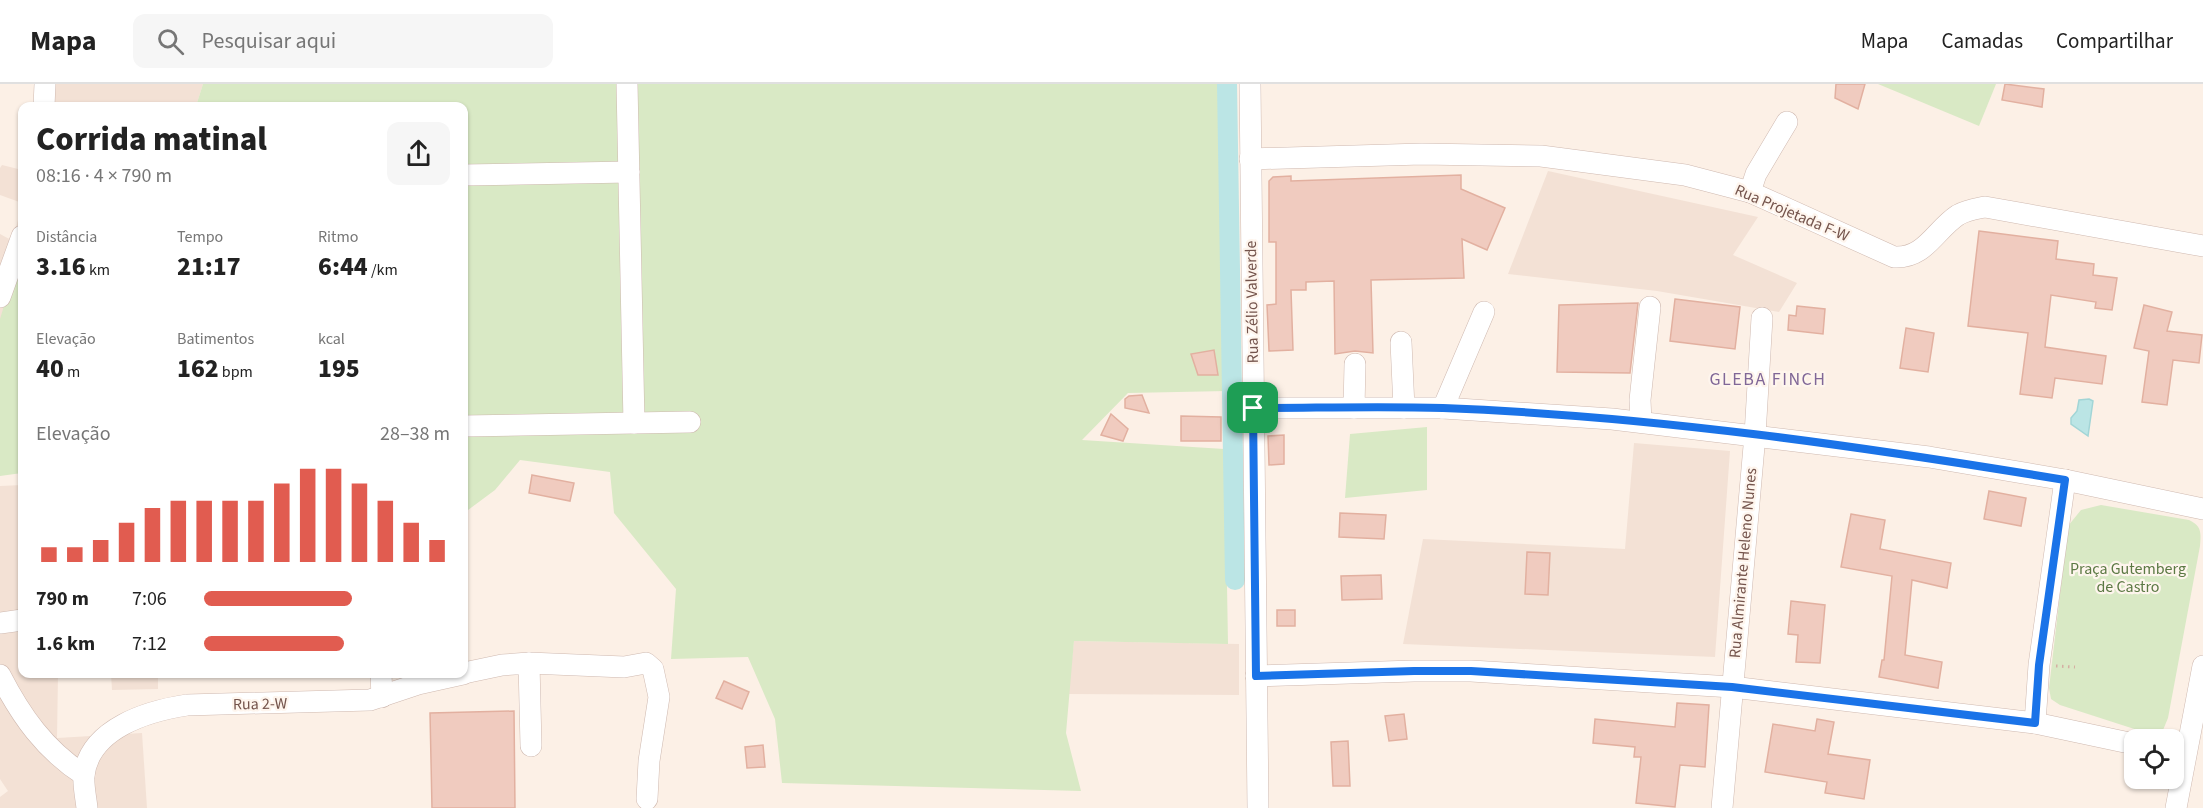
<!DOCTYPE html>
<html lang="pt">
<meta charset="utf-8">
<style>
body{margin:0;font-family:"Source Sans 3",sans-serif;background:#f6f6f6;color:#222;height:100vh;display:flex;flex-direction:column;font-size:22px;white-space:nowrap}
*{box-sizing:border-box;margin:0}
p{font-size:20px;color:#767676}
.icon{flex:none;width:33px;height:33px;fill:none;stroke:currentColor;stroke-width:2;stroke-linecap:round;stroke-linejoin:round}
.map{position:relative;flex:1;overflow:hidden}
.sheet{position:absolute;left:18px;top:18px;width:450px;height:576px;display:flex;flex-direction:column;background:#fff;border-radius:12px;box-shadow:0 2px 4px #0004}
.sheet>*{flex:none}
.buttons{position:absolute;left:2124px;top:645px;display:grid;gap:12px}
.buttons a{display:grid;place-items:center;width:60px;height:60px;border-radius:12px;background:#fff;box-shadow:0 2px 4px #0004;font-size:30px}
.pin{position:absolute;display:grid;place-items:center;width:51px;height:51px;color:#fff;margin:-26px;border-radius:12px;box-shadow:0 3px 9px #0006}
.round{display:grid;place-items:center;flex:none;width:63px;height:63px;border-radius:12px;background:#f6f6f6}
.summary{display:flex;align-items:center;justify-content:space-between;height:102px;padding:0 18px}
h1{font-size:33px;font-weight:800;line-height:45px}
.stats{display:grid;grid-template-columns:repeat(3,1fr);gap:9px;height:102px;padding:6px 18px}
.stats div{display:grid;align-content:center}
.stats b{font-size:26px;font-weight:800}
.stats small{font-size:16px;font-weight:400}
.stats p{font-size:16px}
.chart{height:168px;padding:12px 18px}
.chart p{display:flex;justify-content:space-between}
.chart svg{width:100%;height:108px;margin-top:6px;stroke:#e15c50;stroke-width:6}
ul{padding:0 18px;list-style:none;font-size:20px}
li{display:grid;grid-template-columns:96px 72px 1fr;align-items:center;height:45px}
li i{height:15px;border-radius:8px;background:#e15c50}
header{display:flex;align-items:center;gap:36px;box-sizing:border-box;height:84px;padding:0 30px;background:#fff;border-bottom:2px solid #e0e0e0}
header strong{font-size:28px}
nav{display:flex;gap:33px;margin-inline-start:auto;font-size:21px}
.search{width:420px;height:54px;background:#f6f6f6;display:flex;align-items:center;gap:15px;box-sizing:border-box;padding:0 21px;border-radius:12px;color:#767676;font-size:22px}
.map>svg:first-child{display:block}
</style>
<header>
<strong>Mapa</strong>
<div class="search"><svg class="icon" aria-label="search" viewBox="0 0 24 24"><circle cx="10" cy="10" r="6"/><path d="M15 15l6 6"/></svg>Pesquisar aqui</div>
<nav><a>Mapa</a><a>Camadas</a><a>Compartilhar</a></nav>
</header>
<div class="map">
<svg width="2203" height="724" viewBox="0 0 2203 724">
<rect width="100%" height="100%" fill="#fcf0e6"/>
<g fill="#f3e1d5">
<path d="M41,0H203L196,22H39Z"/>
<path d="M2,81L22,86V170L0,240V150L13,157L22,119L0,111V84Z"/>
<path d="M1548,87L1758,133L1733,171L1797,199L1779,228L1657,207L1508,190Z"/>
<path d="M1634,359L1730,367L1715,573L1403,560L1423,455L1625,465Z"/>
<path d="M22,401V590H58L57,654L142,649L147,724H0V713L8,707L0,695V402Z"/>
<path d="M1074,557L1239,560V611L1068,610Z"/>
<path d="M111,590H158V605L112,606Z"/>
</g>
<g fill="#d9e9c5">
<path d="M203,0H1220L1227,307L1128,309L1082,356L1240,366L1243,500L1227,501L1228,560L1074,557L1066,649L1081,707L782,699L775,635L748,573L671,575L676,505L614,429L610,388L520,376L495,406L464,429V22H196Z"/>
<path d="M1878,0H1996L1979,42Z"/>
<path d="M22,186V389L0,392V235L10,202Z"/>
<path d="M1427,343V406L1345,414L1350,350Z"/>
<path d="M2101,421L2189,436C2202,442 2201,449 2200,462L2168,634L2163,646L2156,652L2060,621L2051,615L2049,604L2068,442L2081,426Z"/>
</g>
<path fill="#bbe5e5" stroke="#a2d5d6" stroke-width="1.5" d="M2089,315L2093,317L2088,352L2071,340V334L2077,327L2079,316Z"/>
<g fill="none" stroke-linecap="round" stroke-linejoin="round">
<path stroke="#bbe5e5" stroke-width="20" d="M1227,0L1235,496"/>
</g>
<g fill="#f0cbbf" stroke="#e2b0a0" stroke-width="1.5">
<path d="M1836,0H1865L1858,25L1835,14Z"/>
<path d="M2005,0L2044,5L2042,23L2002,16Z"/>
<path d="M1461,91V105L1505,124L1487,166L1462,155L1464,194L1371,196L1373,269L1355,267L1335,270L1334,197L1306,198V206H1291L1293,266L1269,267L1267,221L1276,220V158H1269V97L1273,93L1291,92V97Z"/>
<path d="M1979,147L2058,157L2056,175L2094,180L2093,191L2117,194L2112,226L2095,224L2096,218L2051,211L2045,263L2106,272L2102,300L2055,294L2052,314L2020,310L2028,249L1968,242Z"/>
<path d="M1675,215L1740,223L1735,265L1670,257Z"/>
<path d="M1638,219L1630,289L1557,288L1559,221Z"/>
<path d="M2144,221L2172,228L2167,247L2202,251L2199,279L2173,276L2167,321L2142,318L2149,267L2134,264Z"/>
<path d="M1797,222L1825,225L1823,250L1788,246L1789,231L1796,232Z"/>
<path d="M1906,244L1934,249L1928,288L1900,284Z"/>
<path d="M1214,266L1218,291H1198L1191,270Z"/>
<path d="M1142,311L1149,329L1125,324V315L1129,312Z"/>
<path d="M1111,330L1128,345L1123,357L1101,351Z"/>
<path d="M1181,332L1221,333V357H1181Z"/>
<path d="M1284,351V380L1269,381L1268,352Z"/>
<path d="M532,391L574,399L570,417L529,409Z"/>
<path d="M1989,407L2026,414L2021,442L1984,435Z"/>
<path d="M1340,429L1386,431L1384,455L1339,453Z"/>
<path d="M1851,430L1885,436L1880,465L1951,479L1947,504L1912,496L1905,571L1942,578L1938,604L1879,593L1882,576H1884L1892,492L1841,483Z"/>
<path d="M1527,468L1550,469L1548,511L1525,510Z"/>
<path d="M1381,491L1382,515L1342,516L1341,492Z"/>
<path d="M1791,517L1825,521L1820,579L1796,578L1798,551L1788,550Z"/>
<rect x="1277" y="526" width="18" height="16"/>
<path d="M724,597L749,608L742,625L716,614Z"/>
<path d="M1677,619L1709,621L1705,683L1680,681L1675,723L1636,719L1641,673H1634L1635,663L1593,659L1595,635L1675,643Z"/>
<path d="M514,627L515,724H432L430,629Z"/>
<path d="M1404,630L1407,655L1389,657L1385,632Z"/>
<path d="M1817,635L1834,638L1828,670L1870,676L1864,715L1825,709L1827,698L1765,688L1773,640L1815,647Z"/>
<path d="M1348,657L1350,702H1333L1331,658Z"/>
<path d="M763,661L765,683L747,684L745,663Z"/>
</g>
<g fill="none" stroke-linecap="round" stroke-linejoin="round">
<g stroke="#cfb9b0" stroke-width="22">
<g id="minor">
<path d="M627,0L634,339"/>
<path d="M1250,0L1258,724"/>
<path d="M44,22L45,0"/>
<path d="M1250,75L1422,70L1541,72L1685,91L1750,108L1894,173C1925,175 1935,146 1958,131C1967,126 1975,125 1985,123L2203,162"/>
<path d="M464,91L629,88"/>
<path d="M1750,108L1756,90L1787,38"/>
<path d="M0,213L22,152"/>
<path d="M1401,258L1404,324"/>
<path d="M1253,324H1443L1612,335L1929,373L2065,396L2203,425"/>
<path d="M1354,324L1355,280"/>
<path d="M1443,324L1484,228"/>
<path d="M1641,338L1640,316L1650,223"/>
<path d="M464,342L690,338"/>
<path d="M0,539L22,536"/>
<path d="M529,579L624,583L646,579L653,585L659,613L649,677L647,715"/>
<path d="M464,589L502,581L529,579L531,662"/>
<path d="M381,590L382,613"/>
<path d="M0,591C21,632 45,666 84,691"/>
<path d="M1256,592L1414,587H1471L1732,603L2035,639L2134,660"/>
<path d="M2035,639L2039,581L2065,396"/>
<path d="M87,724C86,714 83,701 84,691C90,644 148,627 187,621L370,616L418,600L463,590"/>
<path d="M1722,724L1755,351L1762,234"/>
<path d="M2176,724L2203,582"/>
</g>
</g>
<path stroke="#d5aea2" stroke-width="3" stroke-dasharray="1.5 4.5" stroke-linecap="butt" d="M2056,582L2075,583"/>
<use href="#minor" stroke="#fff" stroke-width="21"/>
</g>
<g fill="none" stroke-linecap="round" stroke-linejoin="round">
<g stroke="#fff" stroke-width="12">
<path id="route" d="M1253,324C1316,324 1380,322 1443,324C1652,332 1859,362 2065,396L2039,581L2035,639L1732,603L1471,587H1414L1256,592Z"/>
</g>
<use href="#route" stroke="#1a73e8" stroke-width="8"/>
</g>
<g text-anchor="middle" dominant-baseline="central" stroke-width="4.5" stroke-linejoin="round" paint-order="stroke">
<g font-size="16" fill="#74544c" stroke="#fef5ed">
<text transform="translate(1792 129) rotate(23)">Rua Projetada F-W</text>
<text transform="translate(1252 218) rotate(-91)">Rua Zélio Valverde</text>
<text transform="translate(1743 479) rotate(-85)">Rua Almirante Heleno Nunes</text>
<text transform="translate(260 620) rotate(-1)">Rua 2-W</text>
</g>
<g font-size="16" fill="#5c7944" stroke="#fef5ed">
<text x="2128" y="485">Praça Gutemberg<tspan x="2128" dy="18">de Castro</tspan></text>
</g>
<g font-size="18" letter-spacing="1.5" fill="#806797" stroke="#fef5ed">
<text x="1768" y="295">GLEBA FINCH</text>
</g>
</g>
</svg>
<div class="buttons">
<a><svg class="icon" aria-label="locate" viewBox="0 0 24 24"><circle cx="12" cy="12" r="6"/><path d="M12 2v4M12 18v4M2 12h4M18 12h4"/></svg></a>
</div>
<div class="pin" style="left:1253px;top:324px;background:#1e9e55"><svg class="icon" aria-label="arrive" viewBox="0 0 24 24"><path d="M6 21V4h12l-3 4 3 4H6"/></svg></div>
<section class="sheet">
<div class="summary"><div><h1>Corrida matinal</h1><p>08:16 · 4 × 790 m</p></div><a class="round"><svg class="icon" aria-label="share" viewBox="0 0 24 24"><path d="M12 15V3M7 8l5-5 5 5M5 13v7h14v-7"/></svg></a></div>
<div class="stats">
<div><p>Distância</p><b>3.16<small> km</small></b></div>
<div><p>Tempo</p><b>21:17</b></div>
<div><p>Ritmo</p><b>6:44<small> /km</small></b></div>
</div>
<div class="stats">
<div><p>Elevação</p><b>40<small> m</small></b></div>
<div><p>Batimentos</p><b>162<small> bpm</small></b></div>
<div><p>kcal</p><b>195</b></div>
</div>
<div class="chart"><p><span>Elevação</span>28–38 m</p>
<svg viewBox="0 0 160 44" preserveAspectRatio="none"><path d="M5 44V38M15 44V38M25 44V35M35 44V28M45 44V22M55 44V19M65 44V19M75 44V19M85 44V19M95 44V12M105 44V6M115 44V6M125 44V12M135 44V19M145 44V28M155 44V35"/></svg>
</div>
<ul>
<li><b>790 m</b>7:06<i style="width:60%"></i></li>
<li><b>1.6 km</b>7:12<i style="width:57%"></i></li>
</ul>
</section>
</div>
